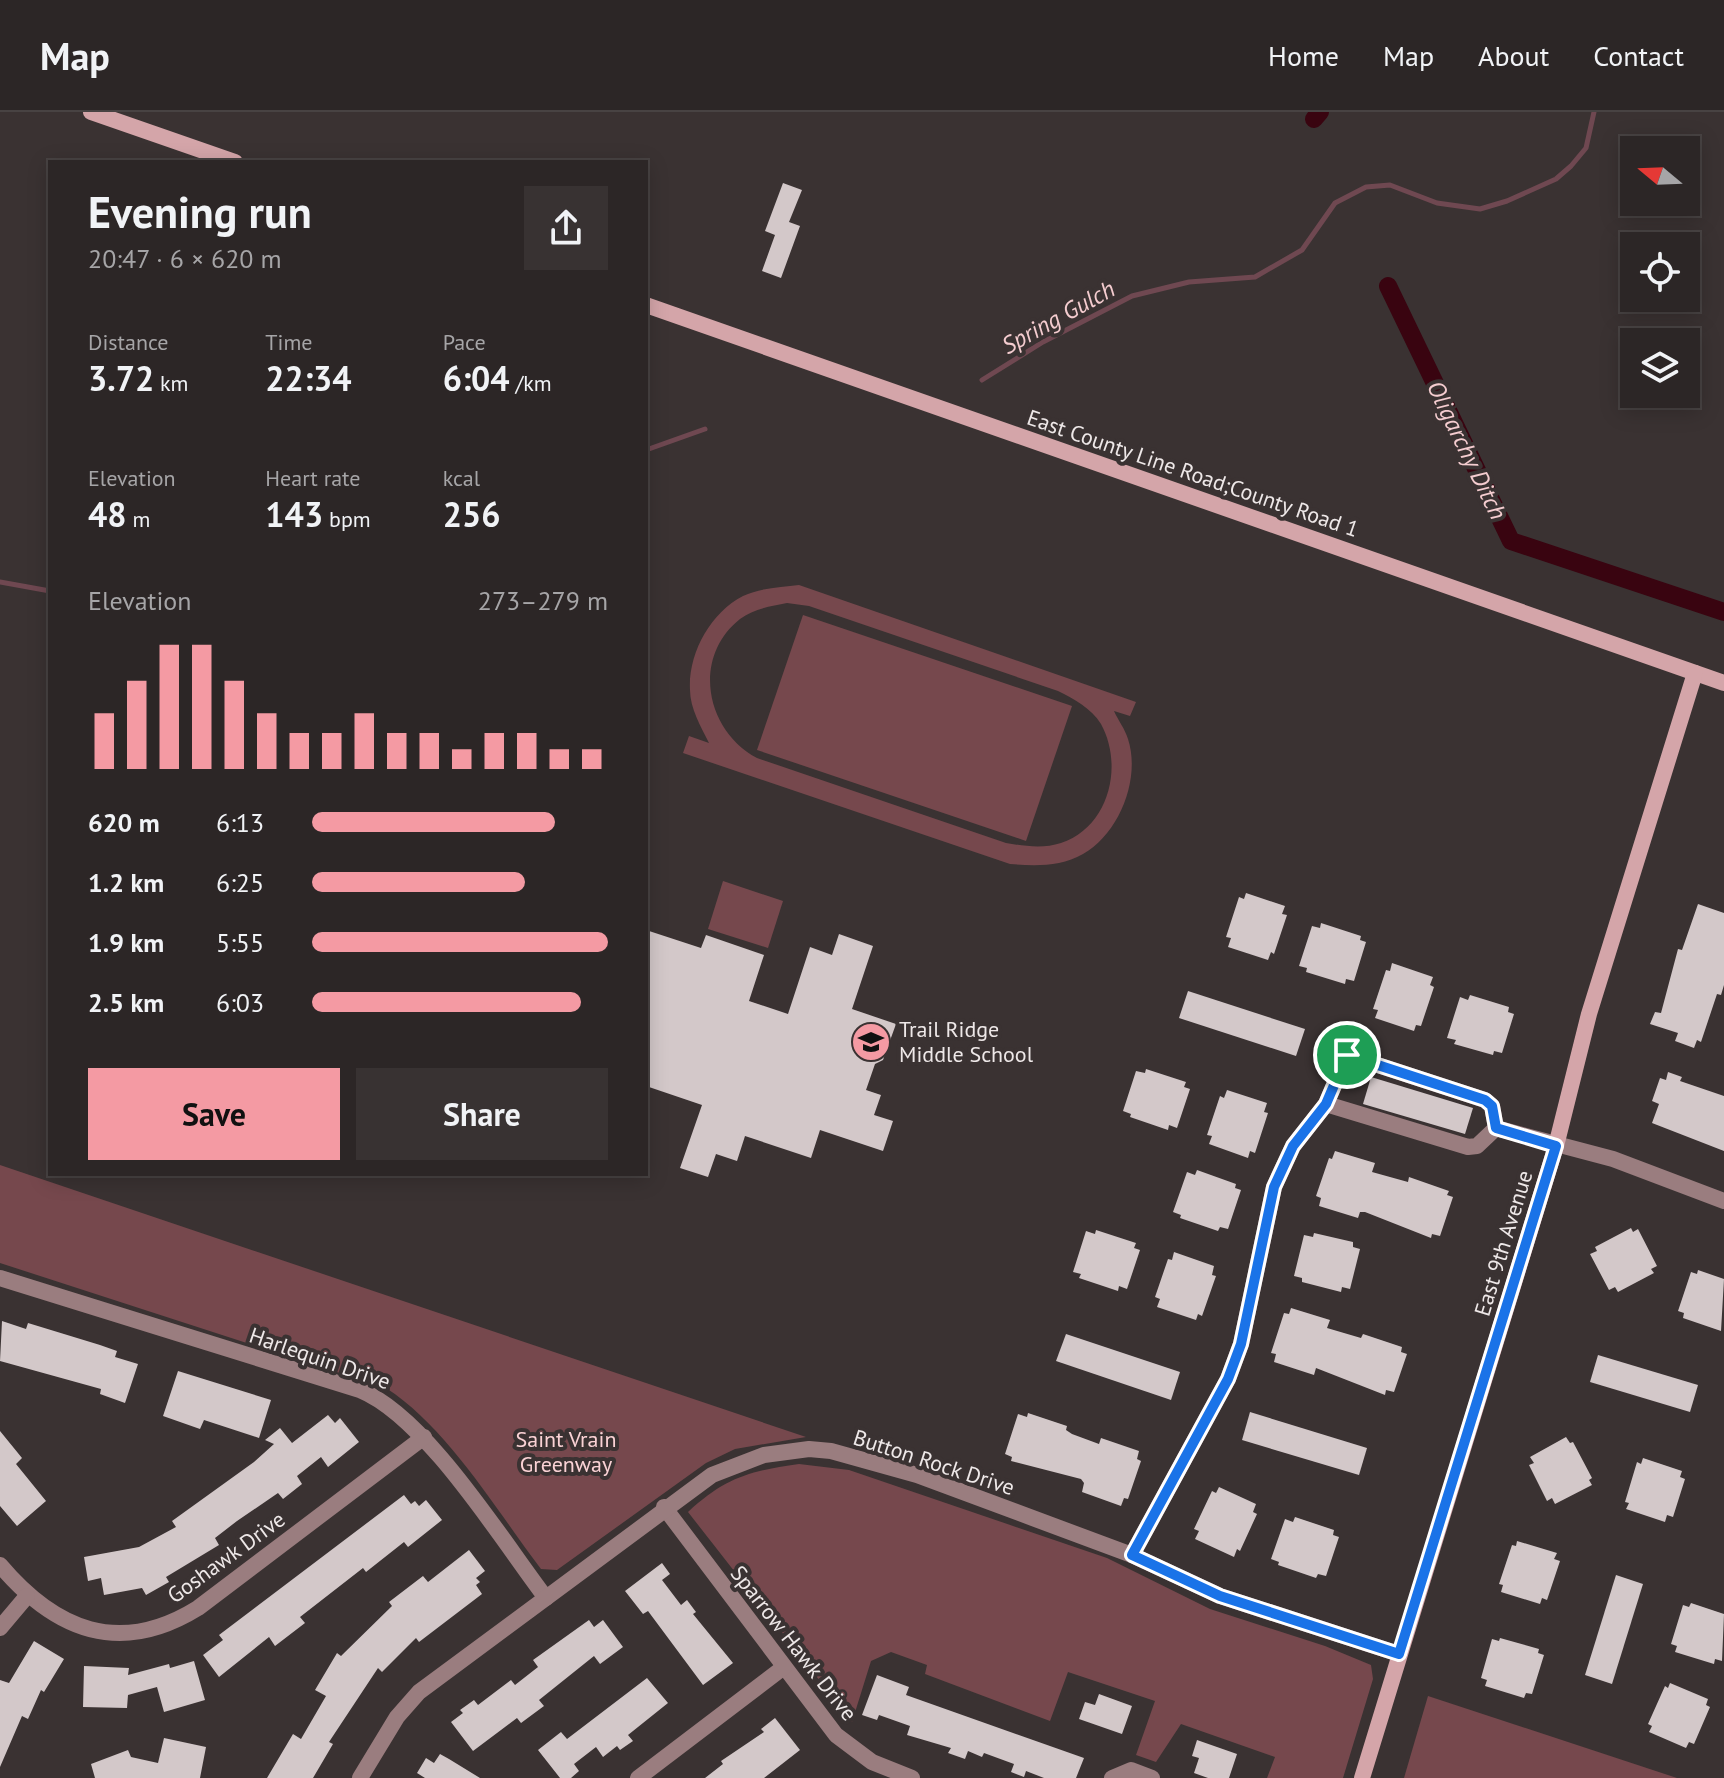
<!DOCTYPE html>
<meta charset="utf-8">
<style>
body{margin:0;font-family:"PT Sans",sans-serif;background:#383232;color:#f1f3f6;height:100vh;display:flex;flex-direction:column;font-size:30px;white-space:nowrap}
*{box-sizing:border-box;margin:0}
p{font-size:26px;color:#a6a5a7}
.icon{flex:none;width:44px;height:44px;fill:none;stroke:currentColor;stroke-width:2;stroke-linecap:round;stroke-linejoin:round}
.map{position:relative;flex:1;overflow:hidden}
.side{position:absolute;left:48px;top:48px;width:600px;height:1016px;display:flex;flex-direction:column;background:#2c2626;border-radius:0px;box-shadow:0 4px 20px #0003,0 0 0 2px #484343}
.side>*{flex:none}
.needle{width:52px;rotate:289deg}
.controls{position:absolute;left:1620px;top:24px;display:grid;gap:16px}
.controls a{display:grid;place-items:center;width:80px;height:80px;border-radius:0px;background:#2c2626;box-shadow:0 4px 20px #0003,0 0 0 2px #484343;font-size:40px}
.pin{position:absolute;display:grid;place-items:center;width:68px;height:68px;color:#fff;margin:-34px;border:4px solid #fff;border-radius:50%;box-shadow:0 2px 8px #0007}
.round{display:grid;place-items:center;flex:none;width:84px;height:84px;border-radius:0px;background:#383232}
.head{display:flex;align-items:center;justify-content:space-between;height:136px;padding:0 40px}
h1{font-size:44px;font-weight:600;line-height:60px}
.stats{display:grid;grid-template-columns:repeat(3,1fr);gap:12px;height:136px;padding:8px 40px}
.stats div{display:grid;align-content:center}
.stats b{font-size:34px;font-weight:600}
.stats small{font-size:22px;font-weight:400}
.stats p{font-size:22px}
.chart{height:224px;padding:16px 40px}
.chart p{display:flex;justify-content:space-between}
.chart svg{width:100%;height:144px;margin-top:8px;stroke:#f49aa3;stroke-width:6}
.button{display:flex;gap:16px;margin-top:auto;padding:16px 40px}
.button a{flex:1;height:92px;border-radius:0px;background:#f49aa3;color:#111;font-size:32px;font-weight:600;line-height:92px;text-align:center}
.button a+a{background:#383232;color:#f1f3f6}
ul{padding:0 40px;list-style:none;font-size:26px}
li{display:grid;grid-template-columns:128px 96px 1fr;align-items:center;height:60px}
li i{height:20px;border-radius:10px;background:#f49aa3}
header{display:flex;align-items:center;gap:48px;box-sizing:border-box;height:112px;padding:0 40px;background:#2c2626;border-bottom:2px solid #484343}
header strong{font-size:38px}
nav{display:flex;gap:44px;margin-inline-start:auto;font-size:28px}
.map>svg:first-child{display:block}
</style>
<header>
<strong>Map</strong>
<nav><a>Home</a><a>Map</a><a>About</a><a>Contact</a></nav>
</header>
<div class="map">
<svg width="1724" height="1666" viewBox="0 0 1724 1666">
<rect width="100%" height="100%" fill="#3a3232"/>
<g fill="#76484d" fill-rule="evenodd">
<path d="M799,473L1136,590L1130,604L1114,599C1118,608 1125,617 1128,627C1141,667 1119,722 1083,742C1060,755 1035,754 1010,752L683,641L689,624L709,631C701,615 690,596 690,578C688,542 710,501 743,484C760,476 781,475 799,473ZM787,491L809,494L1058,579C1074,587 1091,596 1101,612C1124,654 1109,715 1061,731C1043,737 1024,734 1006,731L757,646C706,619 691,546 740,507C753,497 771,494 787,491Z"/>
<path d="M803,503L1072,594L1026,729L757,638Z"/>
<path d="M723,769L783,789L768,836L708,817Z"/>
<path d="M0,1053L806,1325L735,1337L706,1351L557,1458L541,1457C496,1398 448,1316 386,1276L0,1151Z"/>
<path d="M799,1352L849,1358L1107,1446L1210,1497L1325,1534L1371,1553L1373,1567L1343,1666H1267L1275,1645L1181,1612L1156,1650L1136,1643L1155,1589L1068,1560L1050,1609L925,1562L927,1553L891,1540L871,1549L852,1610L688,1400C726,1365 750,1359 799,1352Z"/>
<path d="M1428,1584L1677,1666H1404Z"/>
</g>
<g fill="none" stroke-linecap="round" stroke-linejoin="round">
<g stroke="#6f4851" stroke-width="5">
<path d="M982,268L1043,230L1132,184L1189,170L1255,165L1302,138L1335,91L1366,75L1390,73L1437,91L1480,97L1507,89L1556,67L1571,54L1586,36L1594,0"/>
<path d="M646,338L705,317"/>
<path d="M0,470L50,479"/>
</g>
<g stroke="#390410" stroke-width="18">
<path d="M1314,7L1320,0"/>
<path d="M1388,174L1511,429L1724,500"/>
</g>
</g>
<g fill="#d3c8c9">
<path d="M783,71L802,78L789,110L800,114L781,166L762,159L775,123L765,119Z"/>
<path d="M1246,781L1285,794L1282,802L1287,803L1274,842L1271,840L1268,848L1228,835L1231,826L1226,825L1239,785L1244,787Z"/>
<path d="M1698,792L1724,801V873L1721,883L1717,882L1701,930L1697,928L1694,936L1675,929L1678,921L1650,912L1655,900L1661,901L1678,837L1682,838Z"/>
<path d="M1321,811L1361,824L1360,828L1366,830L1354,869L1346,867L1345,872L1306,860L1307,856L1299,854L1312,814L1320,816Z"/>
<path d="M646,818L701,836L706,823L764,843L749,889L788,902L810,835L832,843L839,822L873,834L852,897L896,912L883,948L875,952L866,978L881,983L874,1003L893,1009L883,1039L820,1018L811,1046L745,1024L737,1049L716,1042L708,1065L680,1056L702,993L646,974Z"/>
<path d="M1392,851L1433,865L1430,873L1434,875L1421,914L1416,913L1414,919L1375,906L1378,898L1373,897L1386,858L1390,859Z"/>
<path d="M1188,879L1305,917L1296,944L1179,906Z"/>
<path d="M1470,883L1509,895L1508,900L1514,902L1502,941L1494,939L1493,943L1454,932L1456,928L1447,926L1460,885L1468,888Z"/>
<path d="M1146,957L1186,970L1184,975L1190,977L1177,1016L1169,1013L1168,1018L1130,1005L1131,1002L1123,999L1136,959L1145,961Z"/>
<path d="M1668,960L1682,965L1680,969L1724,984V1039L1652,1011L1659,992L1652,989L1660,966L1666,968Z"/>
<path d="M1371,965L1473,996L1465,1022L1363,992Z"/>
<path d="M1227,978L1267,991L1264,1000L1268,1001L1255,1041L1250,1039L1248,1046L1209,1032L1212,1024L1207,1023L1220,984L1224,986Z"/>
<path d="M1335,1039L1375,1051L1372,1060L1408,1070L1409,1065L1449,1079L1447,1083L1453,1085L1440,1124L1432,1122L1431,1126L1365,1100H1360L1358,1106L1319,1094L1321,1086L1316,1084L1329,1046L1332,1047Z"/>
<path d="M1197,1058L1236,1072L1235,1076L1241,1078L1228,1117L1220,1115L1218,1119L1180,1106L1181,1103L1173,1100L1187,1060L1195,1063Z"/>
<path d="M1631,1116L1633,1120L1638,1117L1657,1154L1651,1157L1654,1161L1618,1180L1615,1175L1609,1178L1590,1142L1597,1139L1595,1135Z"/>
<path d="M1096,1118L1136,1131L1134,1136L1140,1138L1127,1177L1119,1174L1118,1179L1079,1166L1081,1162L1073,1160L1086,1119L1095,1122Z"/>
<path d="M1314,1121L1353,1130V1135L1360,1137L1350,1177L1342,1175L1341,1180L1302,1170V1166L1294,1164L1304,1123L1313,1125Z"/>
<path d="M1174,1140L1214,1154L1212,1163L1216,1164L1202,1204L1198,1202L1196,1208L1157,1195L1160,1187L1155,1185L1168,1147L1172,1148Z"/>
<path d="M1698,1158L1724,1167L1721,1219L1683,1206L1684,1201L1678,1199L1691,1160L1697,1162Z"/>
<path d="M1291,1196L1330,1208L1327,1216L1361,1226L1363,1222L1402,1235L1401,1240L1407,1242L1394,1280L1386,1278L1385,1283L1316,1256L1314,1263L1274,1250L1276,1242L1271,1241L1284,1201L1289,1202Z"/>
<path d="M2,1209L26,1217L28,1211L100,1233L117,1239L115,1245L138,1252L125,1291L100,1282L101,1277L0,1249Z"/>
<path d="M1066,1222L1180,1260L1171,1288L1056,1249Z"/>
<path d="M1598,1243L1698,1273L1690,1300L1590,1270Z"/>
<path d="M178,1259L271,1288L259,1326L204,1308L200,1317L163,1304Z"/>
<path d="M1250,1300L1367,1336L1359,1363L1242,1328Z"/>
<path d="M1028,1301L1067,1314L1066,1318L1072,1322L1099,1332L1101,1326L1139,1339L1137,1347L1141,1349L1128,1387L1124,1386L1121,1394L1082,1380L1084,1371L1081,1367L1011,1349L1012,1345L1005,1342L1018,1302L1027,1305Z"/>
<path d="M328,1303L335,1311L340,1306L359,1330L328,1355L321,1345L297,1364L302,1372L283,1387L278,1381L237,1409L215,1426L219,1433L166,1465L169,1470L146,1483L142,1476L104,1483L101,1466L88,1469L84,1445L139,1435L176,1415L172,1409L254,1350L274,1332L265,1328L280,1316L292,1331Z"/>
<path d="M0,1319L22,1346L16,1352L46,1389L17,1414L0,1394Z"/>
<path d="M1566,1325L1570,1331L1573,1330L1592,1366L1589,1368L1592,1373L1555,1392L1552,1386L1547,1389L1529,1353L1534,1351L1530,1345Z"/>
<path d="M1643,1346L1682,1359L1680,1365L1685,1367L1673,1405L1667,1403L1665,1410L1626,1397L1629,1391L1625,1390L1637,1350L1641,1352Z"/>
<path d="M1219,1375L1256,1392L1253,1400L1257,1402L1240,1439L1237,1437L1234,1445L1195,1427L1199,1419L1194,1417L1212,1379L1216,1381Z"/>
<path d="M404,1383L411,1392L415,1389L419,1394L426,1388L442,1408L408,1435L404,1430L366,1460L363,1456L300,1505L305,1511L275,1534L269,1525L219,1565L203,1543L223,1528L219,1523Z"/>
<path d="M1295,1405L1334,1418L1333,1423L1339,1425L1326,1464L1318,1462L1316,1466L1278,1453L1279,1450L1271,1447L1285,1407L1293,1410Z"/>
<path d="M1517,1429L1557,1441L1554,1447L1560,1449L1547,1488L1542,1486L1540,1492L1501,1480L1503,1473L1499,1472L1512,1433L1516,1434Z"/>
<path d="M469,1438L485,1459L476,1466L480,1470L476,1473L482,1482L419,1530L416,1526L382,1560L378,1556L329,1630L333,1632L313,1666H267L293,1622L301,1627L326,1584L315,1578L337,1541L341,1544L392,1494L389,1490L423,1464L428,1470Z"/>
<path d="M662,1451L670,1462L662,1468L681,1493L687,1488L696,1500L693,1502L733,1551L703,1573L648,1499L643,1502L625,1479Z"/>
<path d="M1616,1463L1643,1472L1612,1572L1585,1563Z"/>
<path d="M1691,1491L1724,1502L1722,1549L1715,1547L1714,1552L1675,1540L1677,1534L1671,1532L1683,1493L1689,1495Z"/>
<path d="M589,1508L594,1515L603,1508L623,1535L600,1552L594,1544L539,1588L544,1594L521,1611L517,1606L473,1639L451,1610L463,1601L460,1598L474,1588L478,1593L511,1568L515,1573L538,1555L533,1548Z"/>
<path d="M1500,1526L1539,1537L1538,1541L1544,1543L1532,1582L1526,1581L1524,1586L1485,1574L1487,1568L1481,1566L1492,1527L1499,1529Z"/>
<path d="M34,1529L64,1547L44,1580L41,1578L28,1607L22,1604L0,1655V1568L9,1571Z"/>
<path d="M194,1549L205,1588L164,1600L157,1575L128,1583L127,1596L83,1595L84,1554L129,1556L128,1563L169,1552L170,1556Z"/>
<path d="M877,1563L909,1575L906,1583L1084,1646L1076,1666H1044L1026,1659L1024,1665L1011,1660L1014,1652L984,1641L982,1645L968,1639L965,1647L948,1641L951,1636L907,1623L910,1614L879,1603L877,1608L862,1603Z"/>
<path d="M647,1566L668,1591L628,1623L633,1629L620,1638L617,1634L603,1645L596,1635L574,1652L579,1659L571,1666H560L538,1638L561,1620L567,1627Z"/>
<path d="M1670,1571L1708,1587L1706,1593L1710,1595L1694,1632L1689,1630L1686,1636L1649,1620L1652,1614L1648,1612L1665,1574L1668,1576Z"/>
<path d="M1099,1582L1132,1594L1122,1622L1079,1607L1085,1590L1095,1593Z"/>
<path d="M775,1606L800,1638L764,1666H705L723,1652L721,1649L764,1620L761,1617Z"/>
<path d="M164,1626L206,1635L200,1666H95L91,1652L128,1638L131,1645L158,1651Z"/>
<path d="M1197,1628L1237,1642L1229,1666H1208L1194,1661L1199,1646L1192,1644Z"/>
<path d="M440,1642L449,1647L480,1666H425L417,1661L426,1646L434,1651Z"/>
</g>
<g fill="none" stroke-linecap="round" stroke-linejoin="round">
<g stroke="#9a7d7f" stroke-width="16">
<path d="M1496,1016L1613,1047L1724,1089"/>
<path d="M0,1166L360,1278C426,1305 501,1427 546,1486"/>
<path d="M664,1395L836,1623L872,1650L912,1666"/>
<path d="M1132,1443L1228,1267L1241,1232L1274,1075L1293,1034L1326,992L1347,943L1485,988L1492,994L1496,1016L1477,1034L1468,1035L1326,992"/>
<path d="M0,1453C55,1518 119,1545 198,1496L424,1325"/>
<path d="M0,1516L27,1484"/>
<path d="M360,1666L397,1605L419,1580L712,1363L764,1343L809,1337L831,1339L917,1363L1132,1443L1220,1484L1399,1542"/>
<path d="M638,1666L784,1555"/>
<path d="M1112,1666L1131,1658L1152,1666"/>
</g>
<g stroke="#d4a5a9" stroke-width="16">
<path d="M91,0L235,50"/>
<path d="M646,193L1724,571"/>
<path d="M1362,1666L1556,1034L1589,902L1695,561"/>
</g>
</g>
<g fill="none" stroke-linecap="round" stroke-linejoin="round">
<g stroke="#fff" stroke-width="16">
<path id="route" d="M1347,943L1485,988L1492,994L1496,1016L1556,1034L1399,1542L1220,1484L1132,1443L1228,1267L1241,1232L1274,1075L1293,1034L1326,992Z"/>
</g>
<use href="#route" stroke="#1a73e8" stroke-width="10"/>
</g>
<defs>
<g id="school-disc" transform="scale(2)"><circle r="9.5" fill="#f49aa3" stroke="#3a3232"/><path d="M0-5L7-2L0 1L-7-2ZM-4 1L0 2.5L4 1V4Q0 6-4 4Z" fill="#111"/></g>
</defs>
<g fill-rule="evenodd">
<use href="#school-disc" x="871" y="930"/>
</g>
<g text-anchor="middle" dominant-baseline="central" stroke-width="8" stroke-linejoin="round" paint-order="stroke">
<g font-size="22" fill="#eee8e8" stroke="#3a3232">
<text transform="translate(1193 361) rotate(19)">East County Line Road;County Road 1</text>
<text transform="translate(1503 1131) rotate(-73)">East 9th Avenue</text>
<text transform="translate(320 1246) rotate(19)">Harlequin Drive</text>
<text transform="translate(934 1350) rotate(18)">Button Rock Drive</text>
<text transform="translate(226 1445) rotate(-36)">Goshawk Drive</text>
<text transform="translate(794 1531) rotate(52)">Sparrow Hawk Drive</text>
</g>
<g font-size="22" fill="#eee8e8" stroke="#3a3232" text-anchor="start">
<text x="899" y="917">Trail Ridge<tspan x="899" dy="25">Middle School</tspan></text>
</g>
<g font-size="22" fill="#fad2d5" stroke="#3a3232">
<text x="566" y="1327">Saint Vrain<tspan x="566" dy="25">Greenway</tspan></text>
</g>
<g font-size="24" font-style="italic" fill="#f5cdd0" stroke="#3a3232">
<text transform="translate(1058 205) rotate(-29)">Spring Gulch</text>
<text transform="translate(1467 338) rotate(64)">Oligarchy Ditch</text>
</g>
</g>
</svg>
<div class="controls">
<a><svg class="needle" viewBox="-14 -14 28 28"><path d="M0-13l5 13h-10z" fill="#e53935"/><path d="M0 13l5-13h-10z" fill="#a6a5a7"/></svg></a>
<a><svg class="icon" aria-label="locate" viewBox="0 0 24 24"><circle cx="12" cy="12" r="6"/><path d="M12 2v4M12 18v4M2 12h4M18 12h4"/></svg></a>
<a><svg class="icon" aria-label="layers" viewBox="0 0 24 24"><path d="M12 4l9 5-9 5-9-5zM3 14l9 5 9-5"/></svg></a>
</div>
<div class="pin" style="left:1347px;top:943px;background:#1e9e55"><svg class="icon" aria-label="arrive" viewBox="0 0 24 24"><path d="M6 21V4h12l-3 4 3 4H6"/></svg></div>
<section class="side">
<div class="head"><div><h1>Evening run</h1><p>20:47 · 6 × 620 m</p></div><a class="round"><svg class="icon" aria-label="share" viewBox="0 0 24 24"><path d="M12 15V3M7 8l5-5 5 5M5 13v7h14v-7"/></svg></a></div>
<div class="stats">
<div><p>Distance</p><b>3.72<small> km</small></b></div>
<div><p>Time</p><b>22:34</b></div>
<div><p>Pace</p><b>6:04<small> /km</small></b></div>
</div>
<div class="stats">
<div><p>Elevation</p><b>48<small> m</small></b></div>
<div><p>Heart rate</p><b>143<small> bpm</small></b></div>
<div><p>kcal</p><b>256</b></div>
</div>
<div class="chart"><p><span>Elevation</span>273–279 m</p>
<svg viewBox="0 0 160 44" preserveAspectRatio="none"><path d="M5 44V27M15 44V17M25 44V6M35 44V6M45 44V17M55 44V27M65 44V33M75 44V33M85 44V27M95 44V33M105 44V33M115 44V38M125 44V33M135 44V33M145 44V38M155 44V38"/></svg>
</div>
<ul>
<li><b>620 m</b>6:13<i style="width:82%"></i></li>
<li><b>1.2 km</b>6:25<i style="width:72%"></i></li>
<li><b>1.9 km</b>5:55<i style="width:100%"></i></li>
<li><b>2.5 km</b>6:03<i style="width:91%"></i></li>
</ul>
<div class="button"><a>Save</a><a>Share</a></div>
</section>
</div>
